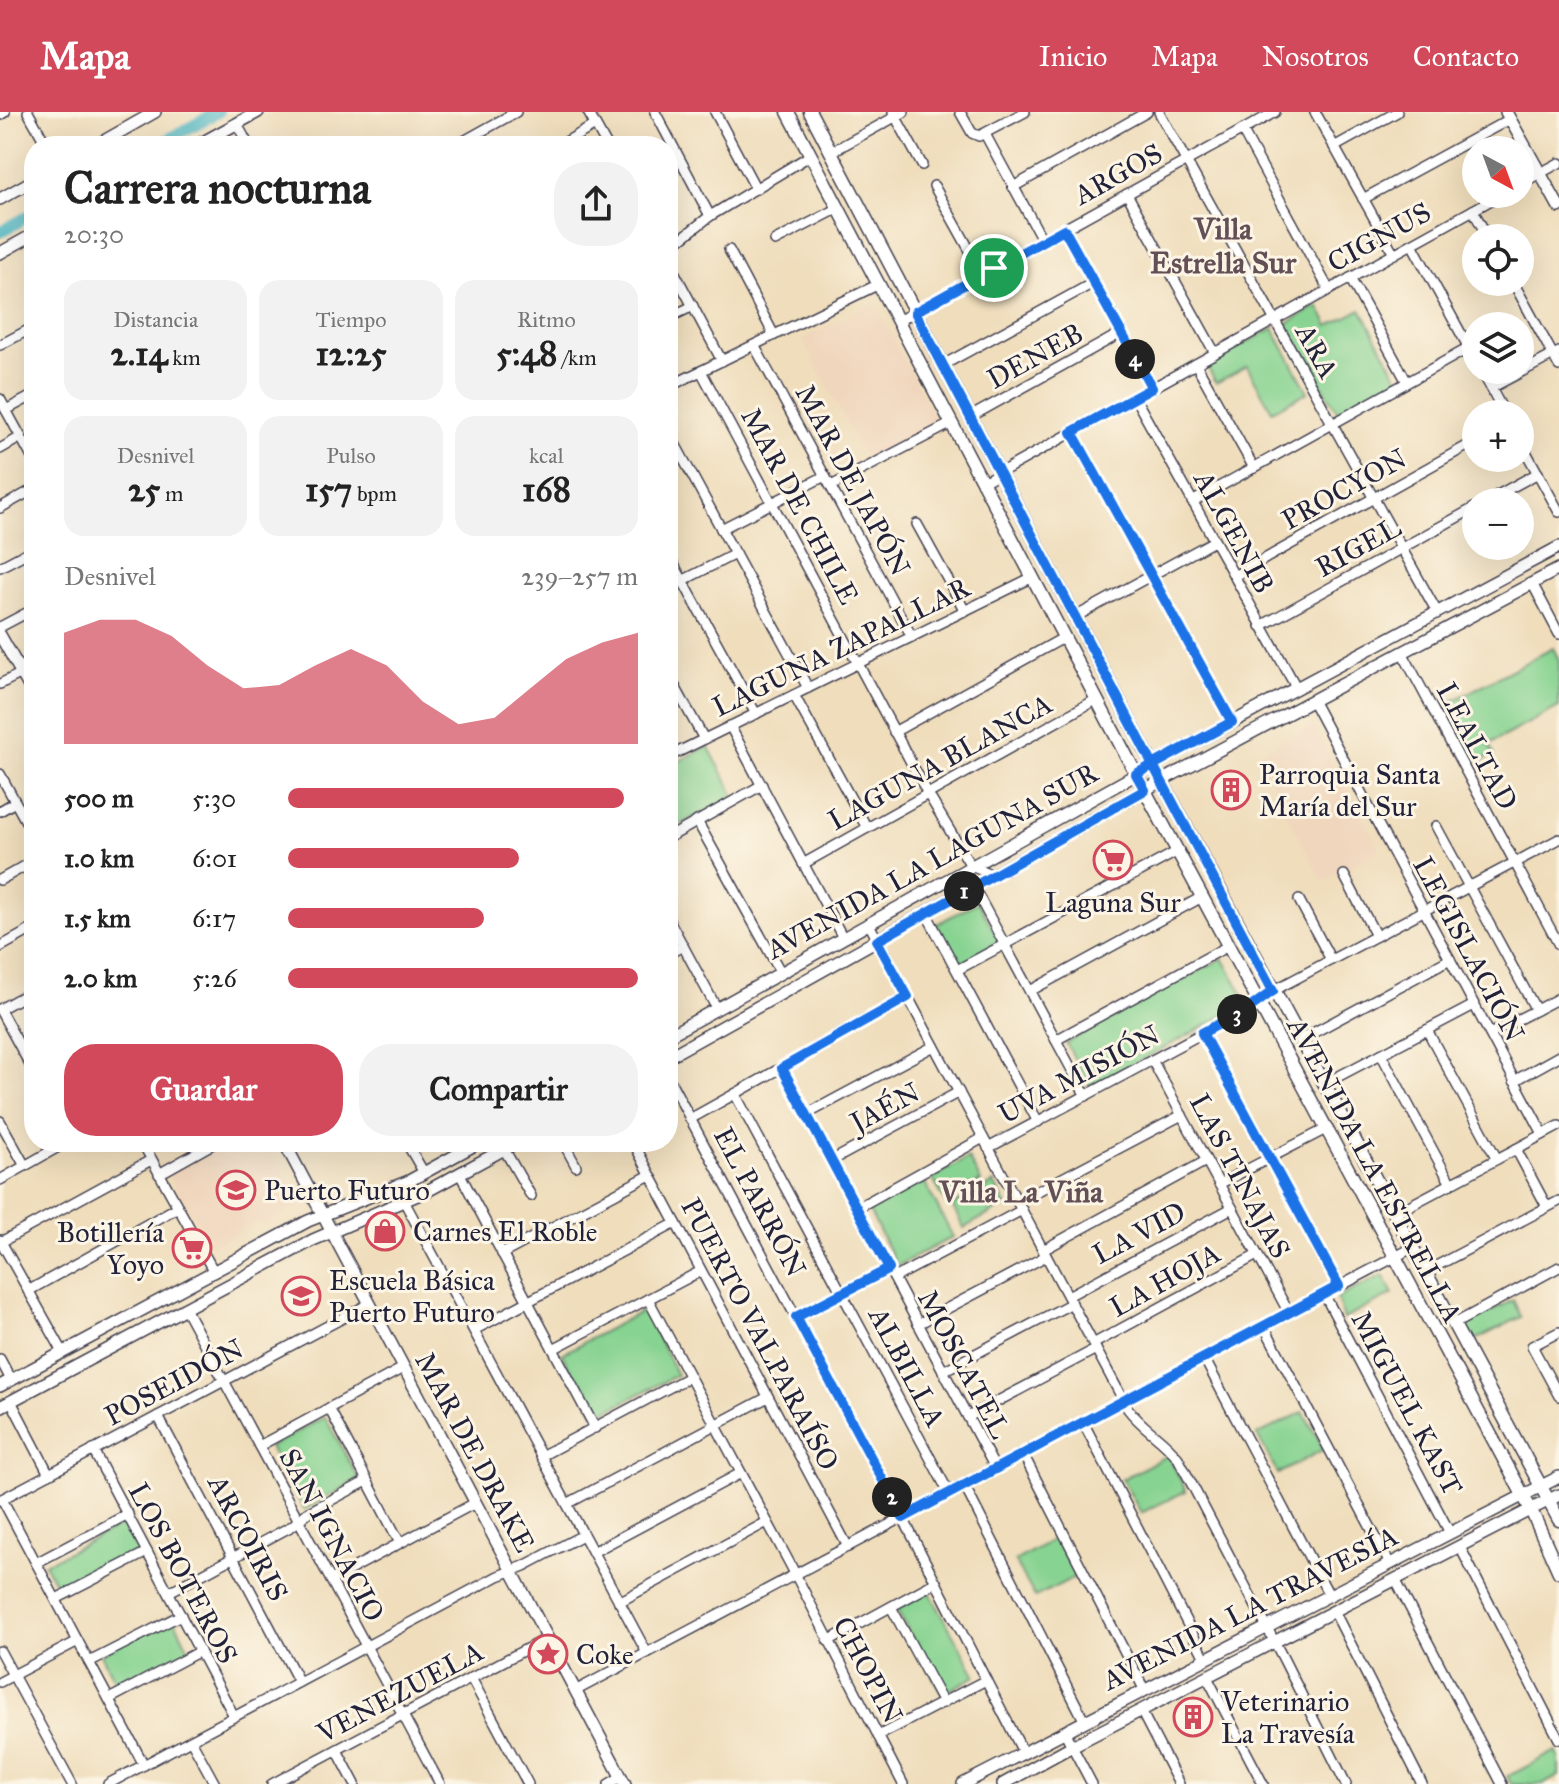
<!DOCTYPE html>
<html lang="es">
<meta charset="utf-8">
<style>
body{margin:0;font-family:"IM FELL Great Primer",serif;background:#f2f2f2;color:#222;height:100vh;display:flex;flex-direction:column;font-size:30px;white-space:nowrap}
*{box-sizing:border-box;margin:0}
p{font-size:26px;color:#767676}
.icon{flex:none;width:44px;height:44px;fill:none;stroke:currentColor;stroke-width:2;stroke-linecap:round;stroke-linejoin:round}
.map{position:relative;flex:1;overflow:hidden}
.side{position:absolute;left:24px;top:24px;width:654px;height:1016px;display:flex;flex-direction:column;background:#fff;border-radius:32px;box-shadow:0 8px 32px #0002}
.side>*{flex:none}
.needle{width:52px;rotate:139deg}
.fabs{position:absolute;left:1462px;top:24px;display:grid;gap:16px}
.fabs a{display:grid;place-items:center;width:72px;height:72px;border-radius:50%;background:#fff;box-shadow:0 8px 32px #0002;font-size:40px}
.pin{position:absolute;display:grid;place-items:center;width:68px;height:68px;color:#fff;margin:-34px;border:4px solid #fff;border-radius:50%;box-shadow:0 2px 8px #0007}
.km{position:absolute;width:40px;height:40px;margin:-20px;border-radius:50%;background:#222;color:#fff;font-size:22px;line-height:40px;text-align:center}
.round{display:grid;place-items:center;flex:none;width:84px;height:84px;border-radius:32px;background:#f2f2f2}
.headline{display:flex;align-items:center;justify-content:space-between;height:136px;padding:0 40px}
h1{font-size:44px;font-weight:700;line-height:60px}
.metrics{display:grid;grid-template-columns:repeat(3,1fr);gap:12px;height:136px;padding:8px 40px}
.metrics div{display:grid;align-content:center;border-radius:20px;background:#f2f2f2;text-align:center}
.metrics b{font-size:34px;font-weight:700}
.metrics small{font-size:22px;font-weight:400}
.metrics p{font-size:22px}
.chart{height:224px;padding:16px 40px}
.chart p{display:flex;justify-content:space-between}
.chart svg{width:100%;height:144px;margin-top:8px;fill:#d1495b;opacity:.7}
.primary-button{display:flex;gap:16px;margin-top:auto;padding:16px 40px}
.primary-button a{flex:1;height:92px;border-radius:32px;background:#d1495b;color:#fff;font-size:32px;font-weight:700;line-height:92px;text-align:center}
.primary-button a+a{background:#f2f2f2;color:#222}
ul{padding:0 40px;list-style:none;font-size:26px}
li{display:grid;grid-template-columns:128px 96px 1fr;align-items:center;height:60px}
li i{height:20px;border-radius:10px;background:#d1495b}
header{display:flex;align-items:center;gap:48px;box-sizing:border-box;height:112px;padding:0 40px;background:#d1495b;color:#fff}
header strong{font-size:38px}
nav{display:flex;gap:44px;margin-inline-start:auto;font-size:28px}
.map>svg:first-child{display:block}
</style>
<header>
<strong>Mapa</strong>
<nav><a>Inicio</a><a>Mapa</a><a>Nosotros</a><a>Contacto</a></nav>
</header>
<div class="map">
<svg width="1559" height="1672" viewBox="0 0 1559 1672">
<rect width="100%" height="100%" fill="#fcf5e5"/>
<filter id="ink" filterUnits="userSpaceOnUse"><feTurbulence type="fractalNoise" baseFrequency=".0125" numOctaves="2"/><feDisplacementMap in="SourceGraphic" scale="16" xChannelSelector="R" yChannelSelector="G"/><feConvolveMatrix kernelMatrix="1 2 1 2 8 2 1 2 1" color-interpolation-filters="sRGB"/></filter>
<filter id="wash" filterUnits="userSpaceOnUse"><feTurbulence type="fractalNoise" baseFrequency=".006" numOctaves="4" result="noise"/><feDisplacementMap in="SourceGraphic" scale="32" xChannelSelector="R" yChannelSelector="G"/><feGaussianBlur stdDeviation="1.8" result="paint"/><feColorMatrix in="noise" values="0 0 0 0 0 0 0 0 0 0 0 0 0 0 0 0 0 1.4 0 .05"/><feComposite in="paint" operator="in"/></filter>
<g filter="url(#wash)">
<rect width="100%" height="100%" fill="#efddbb"/>
<g fill="#f0d6bc">
<path d="M874,190L938,313L867,350L803,227Z"/>
<path d="M1313,613L1380,739L1323,769L1256,643Z"/>
<path d="M225,1030H268L301,1092L264,1113L260,1109L213,1133L209,1131L169,1064L171,1058Z"/>
</g>
<g fill="#87d391" stroke="#547a66" stroke-width="2">
<path d="M1318,194L1329,214L1361,197L1399,267L1339,302L1286,212Z"/>
<path d="M1273,216L1308,280L1272,299L1247,254L1216,271L1206,253Z"/>
<path d="M1553,536L1559,548V595L1489,632L1494,642L1474,653L1443,594Z"/>
<path d="M708,634L735,684L668,719V655Z"/>
<path d="M978,790L1001,831L959,854L935,813Z"/>
<path d="M1223,846L1248,891L1090,976L1066,931Z"/>
<path d="M968,1046L981,1070L945,1089L932,1066Z"/>
<path d="M924,1069L953,1125L897,1154L868,1097Z"/>
<path d="M994,1071L1006,1093L964,1116L952,1094Z"/>
<path d="M1383,1163L1393,1182L1344,1207L1337,1186Z"/>
<path d="M1513,1188L1521,1205L1470,1231L1461,1215Z"/>
<path d="M644,1198L677,1263L596,1304L562,1242Z"/>
<path d="M1303,1300L1324,1337L1278,1362L1257,1323Z"/>
<path d="M325,1305L359,1367L304,1398L269,1335Z"/>
<path d="M1168,1343L1186,1379L1141,1401L1122,1367Z"/>
<path d="M124,1412L140,1440L60,1480L44,1452Z"/>
<path d="M1055,1426L1077,1464L1035,1485L1015,1449Z"/>
<path d="M929,1479L976,1564L942,1582L897,1498Z"/>
<path d="M172,1503L190,1539L118,1576L101,1542Z"/>
<path d="M1556,1639L1559,1645V1664L1544,1672H1511L1507,1665Z"/>
</g>
<g fill="none" stroke-linecap="round" stroke-linejoin="round">
<g stroke="#45b3c1" stroke-width="12">
<path d="M156,34L218,0"/>
<path d="M0,120L34,101"/>
</g>
</g>
</g>
<g filter="url(#ink)">
<g fill="none" stroke-linecap="round" stroke-linejoin="round">
<g stroke="#413e4e" stroke-width="12">
<g id="minor">
<path d="M28,0L47,34"/>
<path d="M588,0L607,34"/>
<path d="M655,0L710,104"/>
<path d="M715,0L756,77"/>
<path d="M893,0L922,53"/>
<path d="M960,0L972,21L979,24L1025,0"/>
<path d="M1159,0L1437,500"/>
<path d="M1315,0L1394,142"/>
<path d="M0,3L5,0"/>
<path d="M237,12L249,34"/>
<path d="M1242,18L1329,178"/>
<path d="M985,22L1043,129"/>
<path d="M455,34L516,0"/>
<path d="M559,34L595,13"/>
<path d="M1334,35L1397,0"/>
<path d="M831,40L904,0"/>
<path d="M1520,72L1559,51"/>
<path d="M934,74L983,162"/>
<path d="M1013,75L1147,0"/>
<path d="M1127,82L1215,241"/>
<path d="M1363,87L1510,7"/>
<path d="M1473,98L1488,126"/>
<path d="M1064,117L1152,276"/>
<path d="M775,129L839,96"/>
<path d="M1412,132L1476,249"/>
<path d="M668,137L710,104L811,43"/>
<path d="M729,138L774,223"/>
<path d="M668,148L722,249"/>
<path d="M1350,166L1407,270"/>
<path d="M1513,170L1559,254"/>
<path d="M668,206L693,194"/>
<path d="M898,209L1275,0"/>
<path d="M0,233L34,215"/>
<path d="M754,233L912,525"/>
<path d="M1196,252L1254,356"/>
<path d="M943,253L1093,171"/>
<path d="M1481,258L1505,302"/>
<path d="M701,259L928,682L971,754L993,763"/>
<path d="M668,275L879,172"/>
<path d="M1491,276L1559,240"/>
<path d="M1135,286L1296,575"/>
<path d="M0,287L34,349"/>
<path d="M6,298L34,283"/>
<path d="M970,305L1121,221"/>
<path d="M668,319L808,576"/>
<path d="M1072,320L1232,610"/>
<path d="M1520,329L1559,400"/>
<path d="M0,337L21,325"/>
<path d="M983,370L1502,82"/>
<path d="M831,374L952,311"/>
<path d="M1192,390L1469,236"/>
<path d="M1485,390L1538,361"/>
<path d="M0,396L34,377"/>
<path d="M917,412L965,499"/>
<path d="M721,417L825,364"/>
<path d="M668,442L756,602"/>
<path d="M0,455L34,437"/>
<path d="M1234,464L1476,329"/>
<path d="M1532,471L1559,522"/>
<path d="M668,476L735,442"/>
<path d="M1075,505L1214,429"/>
<path d="M1261,514L1476,395"/>
<path d="M0,515L34,497"/>
<path d="M1402,540L1559,833"/>
<path d="M668,562L704,627"/>
<path d="M0,572L34,555"/>
<path d="M794,583L867,716"/>
<path d="M1312,588L1543,1022"/>
<path d="M730,614L843,826"/>
<path d="M894,620L1065,525"/>
<path d="M668,645L1033,465"/>
<path d="M0,662L34,724"/>
<path d="M0,699L15,690"/>
<path d="M697,709L781,861"/>
<path d="M1436,714L1536,898"/>
<path d="M668,726L762,673"/>
<path d="M803,752L1097,587"/>
<path d="M1344,763L1376,824"/>
<path d="M0,768L34,749"/>
<path d="M973,774L1086,984"/>
<path d="M1299,788L1331,848"/>
<path d="M926,801L1038,1010"/>
<path d="M668,806L717,897"/>
<path d="M869,812L1128,1297C1143,1317 1164,1327 1178,1346L1284,1548L1346,1672"/>
<path d="M0,835L34,816"/>
<path d="M668,842L683,834"/>
<path d="M957,858L1178,739"/>
<path d="M1030,879L1202,785"/>
<path d="M0,897L34,878"/>
<path d="M0,898L34,960"/>
<path d="M1427,918L1497,1047"/>
<path d="M1202,921L1339,1174"/>
<path d="M1490,922L1559,886"/>
<path d="M1056,928L1228,834"/>
<path d="M1300,928L1450,847"/>
<path d="M1381,942L1451,1072"/>
<path d="M1152,948L1289,1201"/>
<path d="M782,956L995,1356"/>
<path d="M668,965L903,1406L1023,1640"/>
<path d="M1514,969L1559,944"/>
<path d="M1324,972L1474,893"/>
<path d="M735,982L949,1381"/>
<path d="M807,1002L934,934"/>
<path d="M690,1007L908,885"/>
<path d="M0,1009L25,1054"/>
<path d="M142,1030L214,1160"/>
<path d="M406,1030L424,1061"/>
<path d="M563,1030L576,1054"/>
<path d="M633,1030L848,1435"/>
<path d="M988,1036L1251,895L1282,874L1559,727"/>
<path d="M504,1037L531,1084"/>
<path d="M1516,1037L1547,1095"/>
<path d="M831,1049L959,980"/>
<path d="M159,1062L216,1030"/>
<path d="M460,1062L595,1316"/>
<path d="M0,1068L67,1030"/>
<path d="M1219,1072L1326,1017"/>
<path d="M396,1074L647,1541"/>
<path d="M1017,1090L1182,1003"/>
<path d="M857,1096L983,1026"/>
<path d="M1394,1102L1559,1014"/>
<path d="M0,1128L63,1240"/>
<path d="M1,1130L151,1048"/>
<path d="M1043,1138L1206,1049"/>
<path d="M502,1142L650,1063"/>
<path d="M1425,1160L1559,1089"/>
<path d="M894,1166L1022,1098"/>
<path d="M28,1179L178,1095"/>
<path d="M1324,1182L1450,1421"/>
<path d="M1068,1184L1232,1096"/>
<path d="M648,1187L790,1452L903,1672"/>
<path d="M185,1196L440,1672"/>
<path d="M796,1205L889,1157"/>
<path d="M918,1212L1046,1144"/>
<path d="M1454,1212L1559,1155"/>
<path d="M1264,1214L1390,1452"/>
<path d="M474,1218L676,1111"/>
<path d="M1559,1220L1532,1234L1559,1284"/>
<path d="M1093,1232L1257,1143"/>
<path d="M553,1237L701,1159"/>
<path d="M1204,1246L1329,1483"/>
<path d="M0,1247L11,1268"/>
<path d="M943,1259L1072,1191"/>
<path d="M11,1289L49,1362"/>
<path d="M329,1296L400,1431"/>
<path d="M158,1304L299,1570"/>
<path d="M968,1305L1096,1237"/>
<path d="M1083,1310L1205,1546"/>
<path d="M259,1334L403,1256"/>
<path d="M93,1338L234,1604"/>
<path d="M1023,1342L1144,1577"/>
<path d="M541,1344L689,1265"/>
<path d="M964,1373L1084,1608"/>
<path d="M2,1387L144,1653"/>
<path d="M0,1388L369,1192"/>
<path d="M567,1392L768,1285"/>
<path d="M1460,1435L1559,1627"/>
<path d="M593,1440L741,1361"/>
<path d="M36,1451L128,1402"/>
<path d="M331,1468L475,1391"/>
<path d="M1396,1469L1502,1672"/>
<path d="M169,1480L292,1414L307,1401L367,1369"/>
<path d="M56,1487L147,1440"/>
<path d="M619,1490L767,1410"/>
<path d="M891,1495L943,1591"/>
<path d="M1334,1499L1422,1672"/>
<path d="M828,1529L936,1470"/>
<path d="M0,1539L72,1672"/>
<path d="M89,1550L181,1503"/>
<path d="M1207,1565L1263,1672"/>
<path d="M471,1566L528,1672"/>
<path d="M0,1570L78,1529"/>
<path d="M575,1579L1412,1136"/>
<path d="M109,1587L200,1539"/>
<path d="M1141,1599L1179,1672"/>
<path d="M1064,1619L1092,1672"/>
<path d="M878,1624L986,1568"/>
<path d="M191,1628L215,1672"/>
<path d="M337,1638L355,1672"/>
<path d="M108,1672L498,1464L524,1454L583,1423"/>
<path d="M272,1672L547,1526"/>
<path d="M609,1672L621,1665"/>
</g>
</g>
<g stroke="#413e4e" stroke-width="14">
<g id="tertiary">
<path d="M1506,0L1559,95"/>
<path d="M95,34L155,0"/>
<path d="M196,34L258,0"/>
<path d="M0,87L34,68"/>
<path d="M0,141L34,122"/>
<path d="M0,523L34,583"/>
<path d="M668,924L1153,653L1559,435"/>
<path d="M668,945L1161,669L1559,457"/>
<path d="M284,1030L625,1672"/>
<path d="M0,1274L308,1109L409,1069L480,1030"/>
<path d="M0,1295L313,1128L429,1078L517,1030"/>
<path d="M963,1672L1559,1365"/>
<path d="M1003,1672L1072,1634L1559,1383"/>
</g>
</g>
<g stroke="#413e4e" stroke-width="15">
<g id="secondary">
<path d="M788,0L1127,645L1531,1398L1559,1460"/>
<path d="M810,0L1153,653L1559,1408"/>
</g>
</g>
<use href="#minor" stroke="#fff" stroke-width="9"/>
<use href="#tertiary" stroke="#fff" stroke-width="11"/>
<use href="#secondary" stroke="#fff" stroke-width="12"/>
</g>
</g>
<g fill="none" stroke-linecap="round" stroke-linejoin="round" filter="url(#ink)">
<g stroke="#fff" stroke-width="16">
<path id="route" d="M994,156L915,200L1153,653L1136,662L1145,678L877,829L908,885L782,956L889,1157L796,1205L903,1406L1339,1174L1202,921L1251,895L1273,879L1153,653L1232,610L1072,320L1152,276L1064,117L994,156"/>
</g>
<use href="#route" stroke="#1a73e8" stroke-width="10"/>
</g>
<defs>
<g id="building-ring" transform="scale(2)"><circle r="9.5" fill="#fcf5e5" stroke="#d1495b" stroke-width="1.5"/><path d="M-4-6H4V6H1V3H-1V6H-4ZM-2.5-4.3h1.7v1.8h-1.7ZM.8-4.3h1.7v1.8H.8ZM-2.5-1h1.7V.8h-1.7ZM.8-1h1.7V.8H.8Z" fill="#d1495b"/></g>
<g id="supermarket-ring" transform="scale(2)"><circle r="9.5" fill="#fcf5e5" stroke="#d1495b" stroke-width="1.5"/><path d="M-6-5.5h2.5l.6 2H6L4.5 2H-2.5L-4.4-4H-6ZM-1.5 3.2a1.3 1.3 0 1 0 .1 0ZM3 3.2a1.3 1.3 0 1 0 .1 0Z" fill="#d1495b"/></g>
<g id="school-ring" transform="scale(2)"><circle r="9.5" fill="#fcf5e5" stroke="#d1495b" stroke-width="1.5"/><path d="M0-5L7-2L0 1L-7-2ZM-4 1L0 2.5L4 1V4Q0 6-4 4Z" fill="#d1495b"/></g>
<g id="shop-ring" transform="scale(2)"><circle r="9.5" fill="#fcf5e5" stroke="#d1495b" stroke-width="1.5"/><path d="M-5-2.5h2.3a2.7 3.5 0 0 1 5.4 0H5L5.5 6h-11ZM-1.5-2.5h3a1.5 2.3 0 0 0-3 0Z" fill="#d1495b"/></g>
<g id="sight-ring" transform="scale(2)"><circle r="9.5" fill="#fcf5e5" stroke="#d1495b" stroke-width="1.5"/><path d="M0-6L1.8-2.2L6-1.7L2.9 1.2L3.7 5.4L0 3.3L-3.7 5.4L-2.9 1.2L-6-1.7L-1.8-2.2Z" fill="#d1495b"/></g>
</defs>
<g fill-rule="evenodd">
<use href="#building-ring" x="1231" y="678"/>
<use href="#supermarket-ring" x="1113" y="748"/>
<use href="#school-ring" x="236" y="1078"/>
<use href="#shop-ring" x="385" y="1119"/>
<use href="#supermarket-ring" x="192" y="1136"/>
<use href="#school-ring" x="301" y="1184"/>
<use href="#sight-ring" x="548" y="1542"/>
<use href="#building-ring" x="1193" y="1605"/>
</g>
<g text-anchor="middle" dominant-baseline="central" stroke-width="6" stroke-linejoin="round" paint-order="stroke">
<g font-size="28" fill="#22223b" stroke="#fcf5e5">
<text transform="translate(1118 62) rotate(-29)">ARGOS</text>
<text transform="translate(1379 125) rotate(-29)">CIGNUS</text>
<text transform="translate(1317 239) rotate(61)">ARA</text>
<text transform="translate(1035 244) rotate(-29)">DENEB</text>
<text transform="translate(853 368) rotate(62)">MAR DE JAPÓN</text>
<text transform="translate(1344 377) rotate(-29)">PROCYON</text>
<text transform="translate(800 394) rotate(62)">MAR DE CHILE</text>
<text transform="translate(1234 420) rotate(61)">ALGENIB</text>
<text transform="translate(1358 435) rotate(-29)">RIGEL</text>
<text transform="translate(841 535) rotate(-26)">LAGUNA ZAPALLAR</text>
<text transform="translate(1477 634) rotate(62)">LEALTAD</text>
<text transform="translate(940 650) rotate(-29)">LAGUNA BLANCA</text>
<text transform="translate(932 749) rotate(-29)">AVENIDA LA LAGUNA SUR</text>
<text transform="translate(1469 837) rotate(62)">LEGISLACIÓN</text>
<text transform="translate(1079 962) rotate(-28)">UVA MISIÓN</text>
<text transform="translate(885 995) rotate(-28)">JAÉN</text>
<text transform="translate(1375 1058) rotate(62)">AVENIDA LA ESTRELLA</text>
<text transform="translate(1240 1064) rotate(62)">LAS TINAJAS</text>
<text transform="translate(760 1090) rotate(62)">EL PARRÓN</text>
<text transform="translate(1139 1121) rotate(-28)">LA VID</text>
<text transform="translate(1165 1168) rotate(-29)">LA HOJA</text>
<text transform="translate(760 1222) rotate(62)">PUERTO VALPARAÍSO</text>
<text transform="translate(964 1252) rotate(62)">MOSCATEL</text>
<text transform="translate(907 1255) rotate(62)">ALBILLA</text>
<text transform="translate(174 1270) rotate(-28)">POSEIDÓN</text>
<text transform="translate(1407 1291) rotate(62)">MIGUEL KAST</text>
<text transform="translate(475 1340) rotate(62)">MAR DE DRAKE</text>
<text transform="translate(332 1423) rotate(62)">SAN IGNACIO</text>
<text transform="translate(248 1426) rotate(62)">ARCOIRIS</text>
<text transform="translate(183 1461) rotate(62)">LOS BOTEROS</text>
<text transform="translate(1250 1496) rotate(-27)">AVENIDA LA TRAVESÍA</text>
<text transform="translate(868 1558) rotate(62)">CHOPIN</text>
<text transform="translate(400 1580) rotate(-28)">VENEZUELA</text>
</g>
<g font-size="28" fill="#22223b" stroke="#fcf5e5" text-anchor="start">
<text x="1259" y="662">Parroquia Santa<tspan x="1259" dy="32">María del Sur</tspan></text>
<text x="1113" y="790" text-anchor="middle">Laguna Sur</text>
<text x="264" y="1078">Puerto Futuro</text>
<text x="413" y="1119">Carnes El Roble</text>
<text x="164" y="1120" text-anchor="end">Botillería<tspan x="164" dy="32">Yoyo</tspan></text>
<text x="329" y="1168">Escuela Básica<tspan x="329" dy="32">Puerto Futuro</tspan></text>
<text x="576" y="1542">Coke</text>
<text x="1221" y="1589">Veterinario<tspan x="1221" dy="32">La Travesía</tspan></text>
</g>
<g font-size="30" font-weight="bold" fill="#634f56" stroke="#fcf5e5">
<text x="1223" y="117">Villa<tspan x="1223" dy="34">Estrella Sur</tspan></text>
<text x="1021" y="1080">Villa La Viña</text>
</g>
</g>
</svg>
<div class="fabs">
<a><svg class="needle" viewBox="-14 -14 28 28"><path d="M0-13l5 13h-10z" fill="#e53935"/><path d="M0 13l5-13h-10z" fill="#767676"/></svg></a>
<a><svg class="icon" aria-label="locate" viewBox="0 0 24 24"><circle cx="12" cy="12" r="6"/><path d="M12 2v4M12 18v4M2 12h4M18 12h4"/></svg></a>
<a><svg class="icon" aria-label="layers" viewBox="0 0 24 24"><path d="M12 4l9 5-9 5-9-5zM3 14l9 5 9-5"/></svg></a>
<a>+</a>
<a>−</a>
</div>
<div class="pin" style="left:994px;top:156px;background:#1e9e55"><svg class="icon" aria-label="arrive" viewBox="0 0 24 24"><path d="M6 21V4h12l-3 4 3 4H6"/></svg></div>
<b class="km" style="left:964px;top:779px">1</b>
<b class="km" style="left:892px;top:1385px">2</b>
<b class="km" style="left:1237px;top:902px">3</b>
<b class="km" style="left:1135px;top:247px">4</b>
<section class="side">
<div class="headline"><div><h1>Carrera nocturna</h1><p>20:30</p></div><a class="round"><svg class="icon" aria-label="share" viewBox="0 0 24 24"><path d="M12 15V3M7 8l5-5 5 5M5 13v7h14v-7"/></svg></a></div>
<div class="metrics">
<div><p>Distancia</p><b>2.14<small> km</small></b></div>
<div><p>Tiempo</p><b>12:25</b></div>
<div><p>Ritmo</p><b>5:48<small> /km</small></b></div>
</div>
<div class="metrics">
<div><p>Desnivel</p><b>25<small> m</small></b></div>
<div><p>Pulso</p><b>157<small> bpm</small></b></div>
<div><p>kcal</p><b>168</b></div>
</div>
<div class="chart"><p><span>Desnivel</span>239–257 m</p>
<svg viewBox="0 0 160 44" preserveAspectRatio="none"><path d="M0 44V10L10 6L20 6L30 11L40 20L50 27L60 26L70 20L80 15L90 20L100 31L110 38L120 36L130 27L140 18L150 13L160 10V44z"/></svg>
</div>
<ul>
<li><b>500 m</b>5:30<i style="width:96%"></i></li>
<li><b>1.0 km</b>6:01<i style="width:66%"></i></li>
<li><b>1.5 km</b>6:17<i style="width:56%"></i></li>
<li><b>2.0 km</b>5:26<i style="width:100%"></i></li>
</ul>
<div class="primary-button"><a>Guardar</a><a>Compartir</a></div>
</section>
</div>
